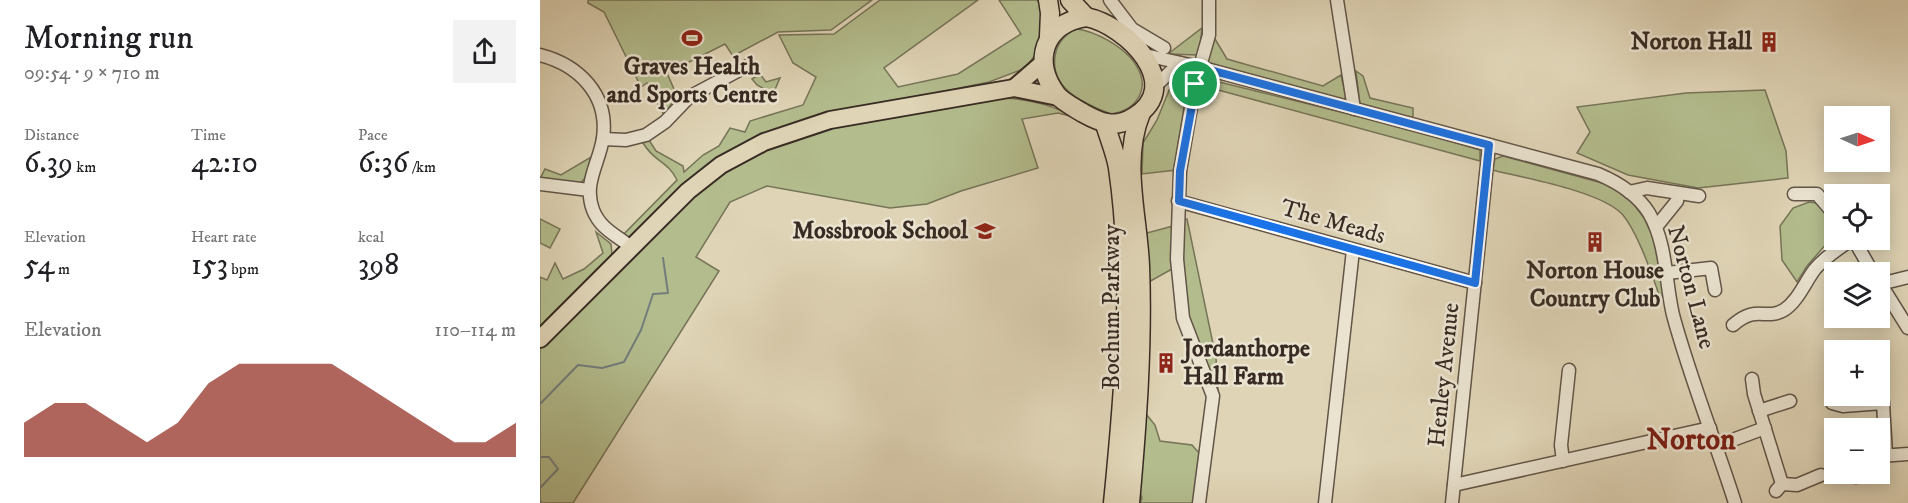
<!DOCTYPE html>
<meta charset="utf-8">
<style>
body{margin:0;font-family:"IM FELL DW Pica",serif;background:#f2f2f2;color:#202124;height:100vh;display:flex;flex-direction:column;font-size:22px;white-space:nowrap}
*{box-sizing:border-box;margin:0}
p{font-size:20px;color:#757577}
.icon{flex:none;width:33px;height:33px;fill:none;stroke:currentColor;stroke-width:2;stroke-linecap:round;stroke-linejoin:round}
.map{position:relative;flex:1;overflow:hidden}
.sheet{display:flex;flex-direction:column;background:#fff;width:540px}
.sheet>*{flex:none}
.needle{width:39px;rotate:93deg}
.fabs{position:absolute;left:1284px;top:106px;display:grid;gap:12px}
.fabs a{display:grid;place-items:center;width:66px;height:66px;border-radius:0px;background:#fff;box-shadow:0 3px 15px #0003;font-size:30px}
.pin{position:absolute;display:grid;place-items:center;width:51px;height:51px;color:#fff;margin:-26px;border:3px solid #fff;border-radius:50%;box-shadow:0 2px 6px #0007}
.round{display:grid;place-items:center;flex:none;width:63px;height:63px;border-radius:0px;background:#f2f2f2}
.headline{display:flex;align-items:center;justify-content:space-between;height:102px;padding:0 24px}
h1{font-size:33px;font-weight:600;line-height:45px}
.figures{display:grid;grid-template-columns:repeat(3,1fr);gap:9px;height:102px;padding:6px 24px}
.figures div{display:grid;align-content:center}
.figures b{font-size:30px;font-weight:600}
.figures small{font-size:16px;font-weight:400}
.figures p{font-size:16px}
.chart{height:168px;padding:12px 24px}
.chart p{display:flex;justify-content:space-between}
.chart svg{width:100%;height:108px;margin-top:6px;fill:#8f2418;opacity:.7}
main{display:flex;flex:1;min-height:0}
.map>svg:first-child{display:block}
</style>
<main>
<section class="sheet">
<div class="headline"><div><h1>Morning run</h1><p>09:54 · 9 × 710 m</p></div><a class="round"><svg class="icon" aria-label="share" viewBox="0 0 24 24"><path d="M12 15V3M7 8l5-5 5 5M5 13v7h14v-7"/></svg></a></div>
<div class="figures">
<div><p>Distance</p><b>6.39<small> km</small></b></div>
<div><p>Time</p><b>42:10</b></div>
<div><p>Pace</p><b>6:36<small> /km</small></b></div>
</div>
<div class="figures">
<div><p>Elevation</p><b>54<small> m</small></b></div>
<div><p>Heart rate</p><b>153<small> bpm</small></b></div>
<div><p>kcal</p><b>398</b></div>
</div>
<div class="chart"><p><span>Elevation</span>110–114 m</p>
<svg viewBox="0 0 160 44" preserveAspectRatio="none"><path d="M0 44V30L10 22L20 22L30 30L40 38L50 30L60 14L70 6L80 6L90 6L100 6L110 14L120 22L130 30L140 38L150 38L160 30V44z"/></svg>
</div>
</section>
<div class="map">
<svg width="1368" height="503" viewBox="0 0 1368 503">
<rect width="100%" height="100%" fill="#dfd4b6"/>
<filter id="stains"><feTurbulence type="fractalNoise" baseFrequency=".00333" numOctaves="4"/><feColorMatrix values="0 0 0 0 .2 0 0 0 0 .09 0 0 0 0 .02 0 0 0 .5 -.17"/></filter>
<radialGradient id="worn" r=".72"><stop offset=".6" stop-color="#630" stop-opacity="0"/><stop offset="1" stop-color="#630" stop-opacity=".3"/></radialGradient>
<g fill="#b3bc8d" stroke="#767458" stroke-width="1.5">
<path d="M48,0H332L291,30L238,32L193,56L185,44L127,73L137,96L124,115L107,83L101,87L64,12L48,3Z"/>
<path d="M340,0H438L344,68L358,87L418,74L481,34L459,0H497L504,9L501,46L486,68L449,82L317,109L149,180L90,237L83,235L137,180C127,160 115,163 103,143L109,140L116,151L143,166L144,172L163,155L179,146L190,128L205,132L210,121L263,105L276,77L253,63L239,35L294,34Z"/>
<path d="M662,28L659,55L628,54Z"/>
<path d="M537,29C557,32 582,46 594,62C612,87 598,110 571,114C557,109 535,99 525,88C507,69 513,38 537,29Z"/>
<path d="M671,38L675,39L687,59L783,86L801,75L806,97L803,100L665,64Z"/>
<path d="M816,71L823,76L830,98L873,108V119L820,105Z"/>
<path d="M220,74L226,82L240,78L233,94L217,85L212,79Z"/>
<path d="M643,75L653,82L636,170L602,174L603,143L617,120L630,88Z"/>
<path d="M667,79L857,126L940,150V161L667,87Z"/>
<path d="M1225,90L1246,151L1248,178L1158,188L1088,175L1037,153L1050,132L1037,107L1146,93Z"/>
<path d="M463,98C491,99 513,106 538,118L518,113L482,119L498,168L421,191L387,204L350,208L227,186L190,202L156,257L179,271L33,503H0V348C66,279 149,175 239,141C304,116 393,109 463,98Z"/>
<path d="M963,156L1073,186L1090,199L1104,218L1114,239L1124,293L1120,298C1113,276 1097,231 1082,214C1060,191 984,178 952,170L955,159Z"/>
<path d="M51,157L46,177L39,185L4,181L1,177L5,169L21,175Z"/>
<path d="M1269,202C1288,203 1294,218 1294,235L1267,266L1257,282L1242,260L1240,226L1253,208Z"/>
<path d="M0,219L20,229L10,248L0,243Z"/>
<path d="M647,219L676,358L678,391H675L646,311L642,285L641,220Z"/>
<path d="M633,226L632,269L607,283L603,234Z"/>
<path d="M56,232L71,244L72,255L0,331V277L7,280L15,263L23,279L44,269L63,253Z"/>
<path d="M602,409L615,425L620,441L652,445L659,453L653,503H600L602,498L597,485Z"/>
</g>
<g fill="none" stroke-linecap="round" stroke-linejoin="round">
<g stroke="#727e7c" stroke-width="2">
<path d="M0,404L38,365L62,368L84,362L101,330L113,294L128,293L123,258"/>
<path d="M0,457H9L18,469L0,488"/>
<path d="M0,499L1,503"/>
</g>
<g stroke="#625548" stroke-width="15">
<g id="minor">
<path d="M570,0L592,29L624,48"/>
<path d="M797,0L814,109"/>
<path d="M0,55C39,65 69,95 63,138C59,164 43,183 53,210C61,230 77,235 92,248"/>
<path d="M605,55L659,67L1058,174C1077,182 1097,194 1109,213C1127,244 1125,281 1133,315C1150,378 1175,440 1195,503"/>
<path d="M613,88L640,63"/>
<path d="M63,139L86,140L106,135L125,122L149,97L207,66"/>
<path d="M0,184L49,190"/>
<path d="M1089,192L1107,188L1159,196"/>
<path d="M1254,194H1277L1294,214"/>
<path d="M638,201L935,283"/>
<path d="M1116,227L1137,201L1138,194"/>
<path d="M1314,240L1333,273"/>
<path d="M1127,273L1171,268L1175,290"/>
<path d="M1340,283L1368,328"/>
<path d="M1340,284L1368,277"/>
<path d="M1193,325C1217,304 1225,321 1244,310C1258,301 1265,282 1275,269C1285,257 1298,249 1311,240"/>
<path d="M1212,379L1214,394L1242,484L1236,491"/>
<path d="M1292,403L1303,406L1343,403L1346,455"/>
<path d="M1219,411L1250,401"/>
<path d="M1176,446L1225,428"/>
<path d="M1340,456L1368,454"/>
<path d="M1023,461L1021,445L1029,370"/>
<path d="M1292,467L1294,466"/>
<path d="M1315,474L1316,477"/>
<path d="M1242,484L1257,485L1281,475"/>
<path d="M914,485L1170,428"/>
<path d="M659,503L673,396L643,318L637,259L640,171L655,84L669,35V0"/>
<path d="M785,503L813,250"/>
<path d="M912,503L949,145"/>
</g>
</g>
<g stroke="#382b23" stroke-width="20">
<g id="major">
<path d="M474,88L504,62"/>
<path d="M0,339L148,191L181,165L224,142L290,120L474,88L518,97"/>
</g>
</g>
<g stroke="#382b23" stroke-width="21">
<g id="highway">
<path d="M508,0L510,13L509,36"/>
<path d="M530,0L546,17"/>
<path d="M546,17C587,25 646,85 594,117C575,129 561,123 543,113C535,108 523,102 517,95C491,62 504,23 546,17Z"/>
<path d="M565,124C569,138 576,154 578,168C594,278 584,393 573,503"/>
<path d="M590,503C597,425 603,345 600,266C598,216 581,161 601,113"/>
</g>
</g>
<use href="#minor" stroke="#eae3d0" stroke-width="12"/>
<use href="#major" stroke="#dfd4b6" stroke-width="16"/>
<use href="#highway" stroke="#dfd4b6" stroke-width="18"/>
</g>
<g fill="none" stroke-linecap="round" stroke-linejoin="round">
<g stroke="#fff" stroke-width="12">
<path id="route" d="M659,67L949,145L935,283L639,201L640,171Z"/>
</g>
<use href="#route" stroke="#1a73e8" stroke-width="8"/>
</g>
<defs>
<g id="stadium-bare" transform="scale(1.62)"><path d="M0-5a6.5 5 0 1 0 0 10a6.5 5 0 1 0 0-10ZM-3.5-1.8h7v3.6h-7Z" fill="#8f2418" stroke="#eae3d0" stroke-width="2.5" paint-order="stroke"/></g>
<g id="building-bare" transform="scale(1.62)"><path d="M-4-6H4V6H1V3H-1V6H-4ZM-2.5-4.3h1.7v1.8h-1.7ZM.8-4.3h1.7v1.8H.8ZM-2.5-1h1.7V.8h-1.7ZM.8-1h1.7V.8H.8Z" fill="#8f2418" stroke="#eae3d0" stroke-width="2.5" paint-order="stroke"/></g>
<g id="school-bare" transform="scale(1.62)"><path d="M0-5L7-2L0 1L-7-2ZM-4 1L0 2.5L4 1V4Q0 6-4 4Z" fill="#8f2418" stroke="#eae3d0" stroke-width="2.5" paint-order="stroke"/></g>
</defs>
<g fill-rule="evenodd">
<use href="#stadium-bare" x="152" y="38"/>
<use href="#building-bare" x="1229" y="42"/>
<use href="#school-bare" x="445" y="231"/>
<use href="#building-bare" x="1055" y="242"/>
<use href="#building-bare" x="626" y="363"/>
</g>
<g text-anchor="middle" dominant-baseline="central" stroke-width="5" stroke-linejoin="round" paint-order="stroke">
<g font-size="24" font-weight="bold" fill="#382b23" stroke="#eae3d0" text-anchor="end">
<text x="1212" y="42">Norton Hall</text>
<text x="152" y="67" text-anchor="middle">Graves Health<tspan x="152" dy="28">and Sports Centre</tspan></text>
<text x="428" y="231">Mossbrook School</text>
<text x="1055" y="271" text-anchor="middle">Norton House<tspan x="1055" dy="28">Country Club</tspan></text>
<text x="643" y="349" text-anchor="start">Jordanthorpe<tspan x="643" dy="28">Hall Farm</tspan></text>
</g>
<g font-size="24" fill="#382b23" stroke="#eae3d0">
<text transform="translate(793 222) rotate(16)">The Meads</text>
<text transform="translate(1151 287) rotate(75)">Norton Lane</text>
<text transform="translate(572 307) rotate(-90)">Bochum Parkway</text>
<text transform="translate(904 375) rotate(-84)">Henley Avenue</text>
</g>
<g font-size="30" font-weight="bold" fill="#7a1f14" stroke="#eae3d0">
<text x="1151" y="440">Norton</text>
</g>
</g>
<rect width="100%" height="100%" filter="url(#stains)"/>
<rect width="100%" height="100%" fill="url(#worn)"/>
</svg>
<div class="fabs">
<a><svg class="needle" viewBox="-14 -14 28 28"><path d="M0-13l5 13h-10z" fill="#e53935"/><path d="M0 13l5-13h-10z" fill="#757577"/></svg></a>
<a><svg class="icon" aria-label="locate" viewBox="0 0 24 24"><circle cx="12" cy="12" r="6"/><path d="M12 2v4M12 18v4M2 12h4M18 12h4"/></svg></a>
<a><svg class="icon" aria-label="layers" viewBox="0 0 24 24"><path d="M12 4l9 5-9 5-9-5zM3 14l9 5 9-5"/></svg></a>
<a>+</a>
<a>−</a>
</div>
<div class="pin" style="left:655px;top:84px;background:#1e9e55"><svg class="icon" aria-label="arrive" viewBox="0 0 24 24"><path d="M6 21V4h12l-3 4 3 4H6"/></svg></div>
</div>
</main>
